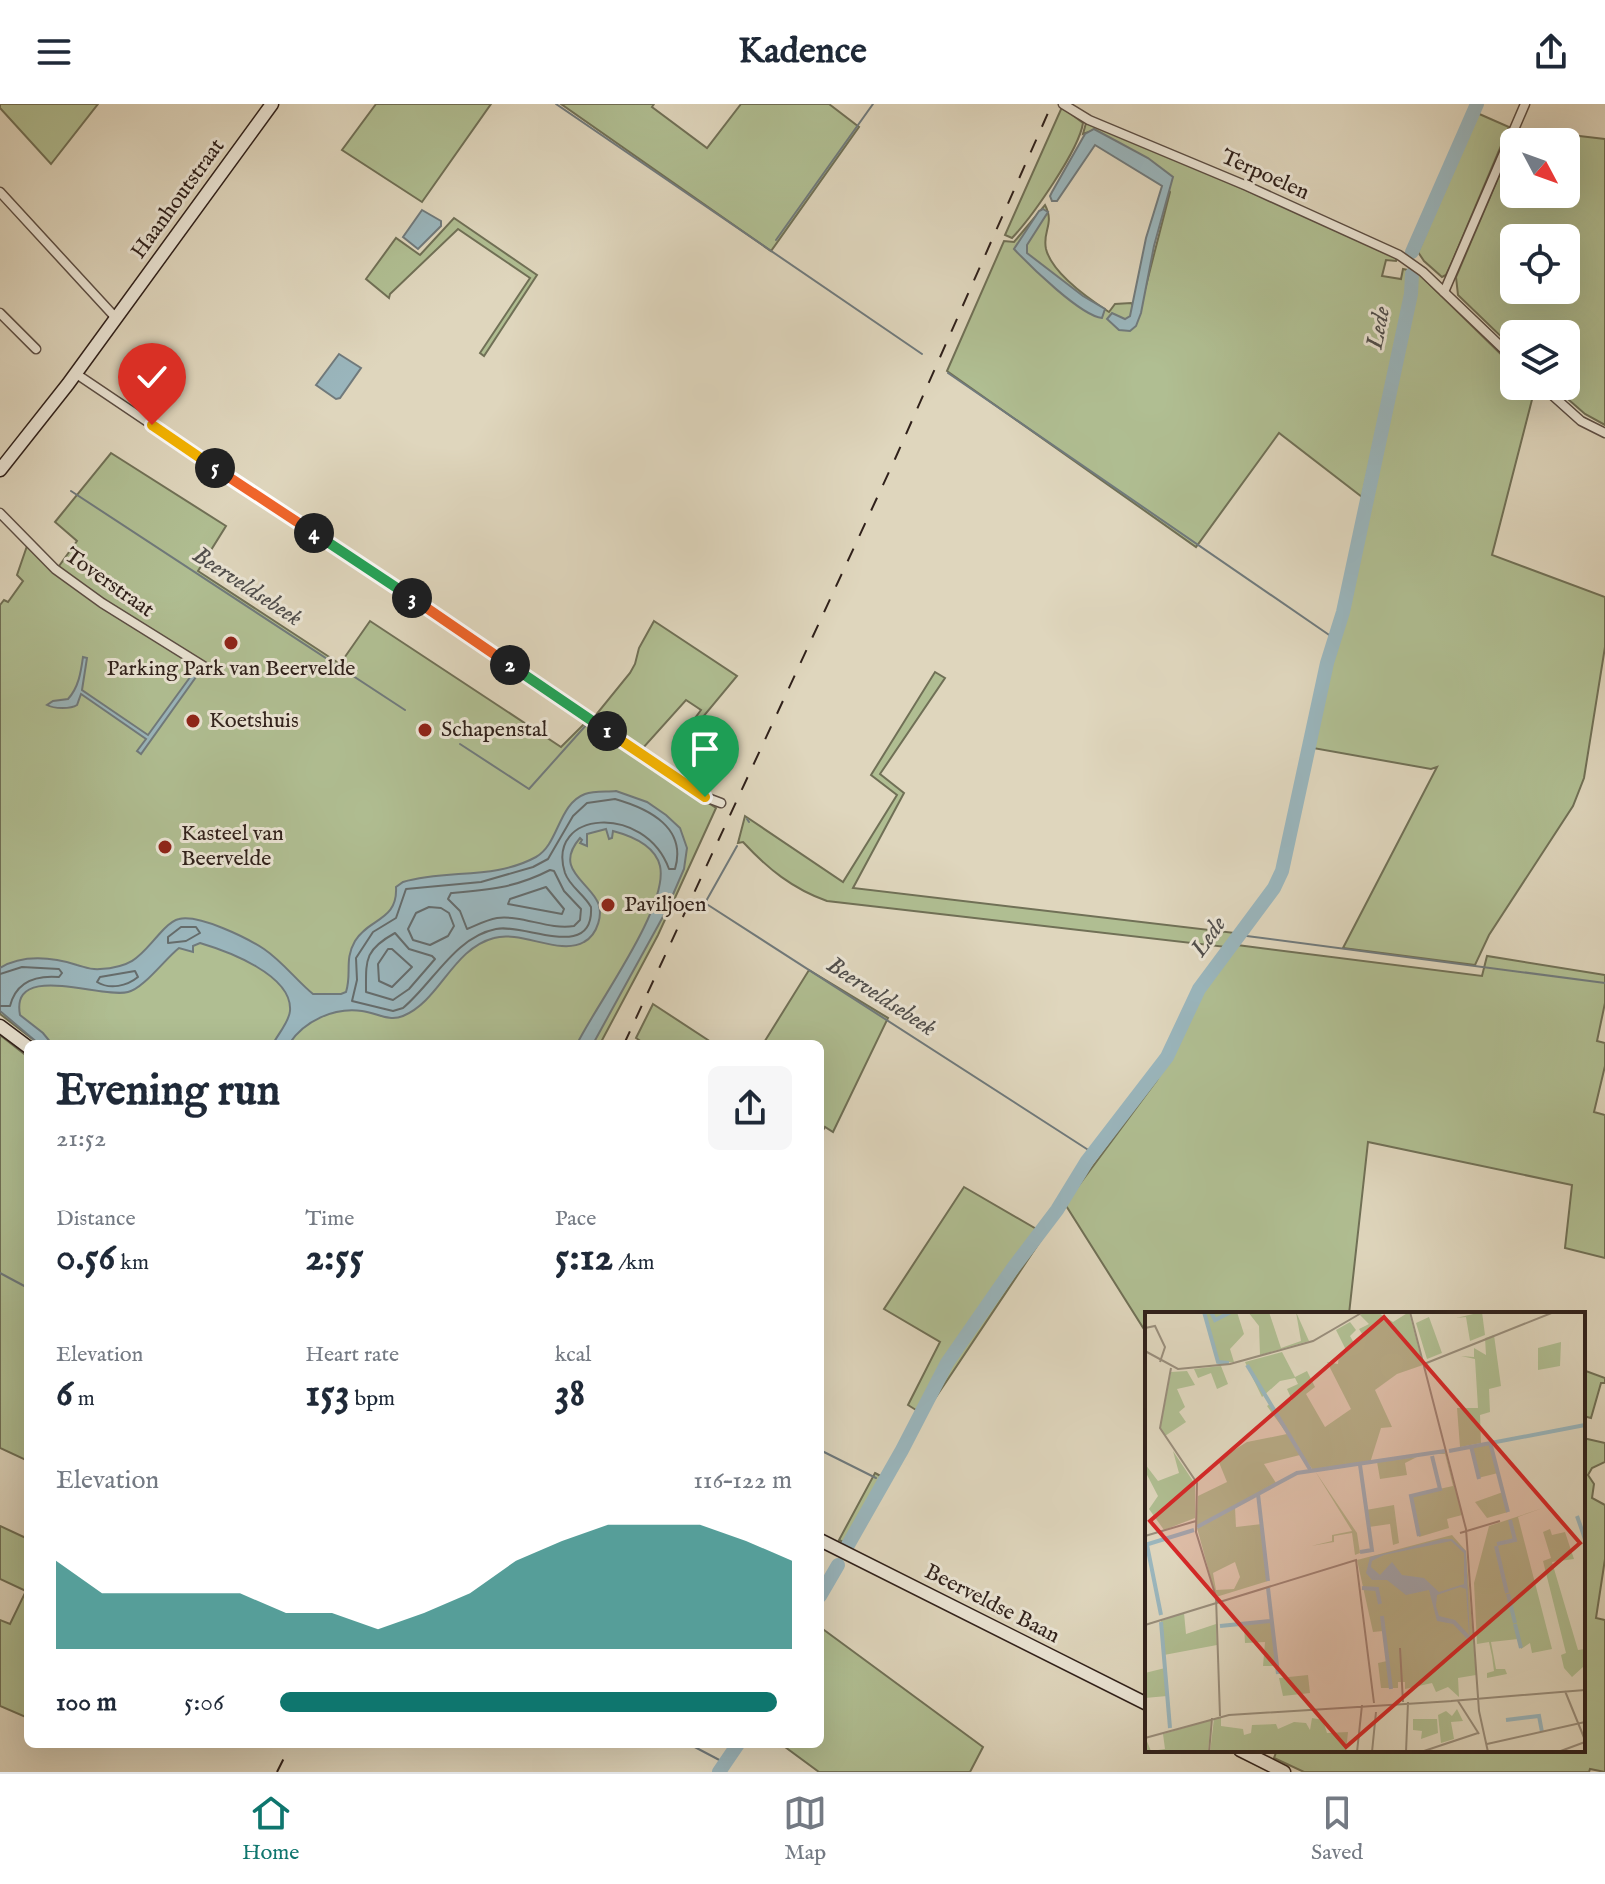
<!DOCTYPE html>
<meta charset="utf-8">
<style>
body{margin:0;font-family:"IM FELL English",serif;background:#f6f6f7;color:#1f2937;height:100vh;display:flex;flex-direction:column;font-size:30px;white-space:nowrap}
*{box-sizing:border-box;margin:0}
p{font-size:26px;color:#747a83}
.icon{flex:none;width:44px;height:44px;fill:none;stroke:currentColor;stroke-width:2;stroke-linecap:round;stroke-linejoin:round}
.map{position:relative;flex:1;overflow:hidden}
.drawer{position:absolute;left:24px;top:936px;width:800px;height:708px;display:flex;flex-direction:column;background:#fff;border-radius:12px;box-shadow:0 8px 32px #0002}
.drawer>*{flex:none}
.needle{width:52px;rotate:131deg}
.fabs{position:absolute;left:1500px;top:24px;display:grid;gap:16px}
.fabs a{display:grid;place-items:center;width:80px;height:80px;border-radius:12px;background:#fff;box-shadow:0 8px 32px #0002;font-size:40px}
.pin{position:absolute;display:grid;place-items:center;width:68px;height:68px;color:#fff;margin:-82px -34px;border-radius:50% 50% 50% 0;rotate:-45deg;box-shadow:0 0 8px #0007}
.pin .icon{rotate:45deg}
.km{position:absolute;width:40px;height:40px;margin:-20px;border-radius:50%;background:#222;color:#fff;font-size:22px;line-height:40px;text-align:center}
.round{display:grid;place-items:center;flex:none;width:84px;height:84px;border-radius:12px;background:#f6f6f7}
.overview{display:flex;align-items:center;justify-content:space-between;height:136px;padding:0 32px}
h1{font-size:44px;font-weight:700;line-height:60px}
.metrics{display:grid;grid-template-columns:repeat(3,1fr);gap:12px;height:136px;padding:8px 32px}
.metrics div{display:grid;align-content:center}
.metrics b{font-size:40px;font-weight:700}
.metrics small{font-size:22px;font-weight:400}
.metrics p{font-size:22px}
.chart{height:224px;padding:16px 32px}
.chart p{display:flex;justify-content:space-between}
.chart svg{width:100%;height:144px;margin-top:8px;fill:#0f766e;opacity:.7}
ul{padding:0 32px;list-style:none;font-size:26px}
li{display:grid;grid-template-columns:128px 96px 1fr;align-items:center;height:60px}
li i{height:20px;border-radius:10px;background:#0f766e}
header{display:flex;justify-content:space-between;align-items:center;height:104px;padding:0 32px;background:#fff;font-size:36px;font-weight:700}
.dock{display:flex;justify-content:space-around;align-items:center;height:112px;border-top:2px solid #e0e1e3;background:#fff;font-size:22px;color:#747a83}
.dock a{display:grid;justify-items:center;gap:4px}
.dock .on{color:#0f766e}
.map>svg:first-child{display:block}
</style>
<header><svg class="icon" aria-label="menu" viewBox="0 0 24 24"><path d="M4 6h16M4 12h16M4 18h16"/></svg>Kadence<svg class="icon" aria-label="share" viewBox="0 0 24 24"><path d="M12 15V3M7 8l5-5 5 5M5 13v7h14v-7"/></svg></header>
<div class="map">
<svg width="1605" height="1668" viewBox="0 0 1605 1668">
<rect width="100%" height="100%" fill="#dfd6bd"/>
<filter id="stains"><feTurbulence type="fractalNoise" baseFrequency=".0025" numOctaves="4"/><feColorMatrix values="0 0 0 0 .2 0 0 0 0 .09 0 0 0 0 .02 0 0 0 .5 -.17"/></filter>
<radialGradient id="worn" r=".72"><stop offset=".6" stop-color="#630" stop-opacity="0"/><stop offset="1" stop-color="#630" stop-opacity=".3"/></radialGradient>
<g fill="#b0be92" stroke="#707056" stroke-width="2" fill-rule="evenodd">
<path d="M0,0H98L51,60L0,4Z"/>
<path d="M376,0H491L422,98L342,46Z"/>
<path d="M561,0H654L652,3L707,44L741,0H829L859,23L771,147Z"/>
<path d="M1062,3L1083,19C1079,46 1032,113 1012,134L1005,131Z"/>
<path d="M1477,9L1509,23L1452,158L1446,171L1442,173L1424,157L1418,148Z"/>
<path d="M1090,18L1397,152L1396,157L1386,156L1382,172L1401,175L1403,165L1408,166V184L1362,393L1279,329L1196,443L947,267L1004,137L1014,138L1045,101C1055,120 1042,127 1046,145C1052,169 1089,195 1109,208L1115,200L1131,199L1139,209L1170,88L1137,50L1094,26L1083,30L1086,19Z"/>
<path d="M1519,25L1605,35V321L1585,310L1553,282H1566V230H1514V245L1458,191L1456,173ZM1566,38V90H1514V38ZM1566,134V186H1514V134Z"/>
<path d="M454,114L537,171L484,252L480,249L530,174L458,125L390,190L389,194L366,175L396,134L420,151Z"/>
<path d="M1417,168L1514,263V282L1535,284L1492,451L1605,493V543L1584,674L1573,702L1489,831L1475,861L1343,844L1437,663L1431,665L1313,644L1413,202Z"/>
<path d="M111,349L226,422L198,467L340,560L370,517L561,643L587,617L716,704L658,831L600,940H39L0,910V501L4,496L8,498L23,477L17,471L27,442L54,469L77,437L55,418Z"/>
<path d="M654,517L737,572L693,625L689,622L701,606L686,596L643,644L595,612L630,569L635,560L639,544Z"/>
<path d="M935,568L945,574L880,670L904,689L853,784L1235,829L1226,843L827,797C793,785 768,765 743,738L738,739L745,712L843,778L897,691L871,671Z"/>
<path d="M1237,841L1482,872L1487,852L1605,871V899L1597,937L1605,939V962L1594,1008L1605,1011V1154L1565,1144L1572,1081L1368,1038L1349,1210H1147V1230L1065,1100L1157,976L1205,885Z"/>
<path d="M809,866L888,914L833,1028L825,1023L820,1031V940H763Z"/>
<path d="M653,900L714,940H645L636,934Z"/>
<path d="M0,931L28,953V1357L0,1344Z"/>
<path d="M964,1083L1045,1130L924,1311L908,1301L940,1238L884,1205Z"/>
<path d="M1583,1266L1605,1274V1279H1601L1591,1314L1583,1312Z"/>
<path d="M1583,1334L1605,1339V1358L1592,1364L1588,1371L1594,1380L1592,1394L1605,1401V1455L1596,1514L1605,1516V1668L1590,1665L1589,1668H1304L1274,1654L1277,1646H1583Z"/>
<path d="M875,1369L888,1376L851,1442L839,1436Z"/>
<path d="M0,1422L28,1435V1614L0,1602V1516L10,1520L26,1487L0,1475Z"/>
<path d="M820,1523L983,1643L970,1668H819L781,1640H820Z"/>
</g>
<g fill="#9ab6bd" stroke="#707a7c" stroke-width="2">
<path d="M1094,25L1148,54L1173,73L1154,142L1141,209L1136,222L1130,227L1119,226L1107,215L1112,209L1125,215L1130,212L1146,134L1162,82L1095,41L1057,97H1052L1050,92L1052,88L1085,30Z"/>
<path d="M1043,105L1048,108L1027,141V149L1083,192L1105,205L1102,214C1081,212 1030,162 1014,145L1039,107Z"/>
<path d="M422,106L441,117V122L418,145L403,133Z"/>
<path d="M339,250L361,264L340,294L336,295L316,281Z"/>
<path d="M83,553L87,554L82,586L148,631L196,565L201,566L141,650L137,647L146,635L81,590L77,601C71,605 54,605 47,601L53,597L68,595C79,583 81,567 83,553Z"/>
<path d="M616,687L647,698L666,711L680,724L687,744L684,765L665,809L593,940H577C596,901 669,803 660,762C655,741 632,732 613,727L612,734L609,735L606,725L587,730V742L580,739L582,736L580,734C555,763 584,775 596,795C605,809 597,831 584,838C560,852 521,826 494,834C452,845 440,897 403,912C389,918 377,909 362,907C334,903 304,917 289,940H273C278,930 289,918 290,907C293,871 227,847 200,839L193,842V848L179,844C165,855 143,885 128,888C101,895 10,857 20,911L43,929L52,940H39L0,907V864C22,850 53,853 77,861C85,863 91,866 100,865C137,863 141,849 164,825C168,821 173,816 179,815C199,810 247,834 264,845C283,858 296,876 313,890H341L346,888C352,869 344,856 355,837C369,814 398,817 396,783L403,778C447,765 494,776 536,753C559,740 558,700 585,690C594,687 607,688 616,687Z"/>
</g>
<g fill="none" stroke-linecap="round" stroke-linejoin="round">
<g stroke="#656c6c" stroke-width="2">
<path d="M615,695C650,705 687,724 675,765H669C645,699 545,706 565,769C570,783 584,790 591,803C594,858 525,819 496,825C455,833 433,879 403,904L393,907L352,897L357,876L356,854L373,828L396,814L406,785L481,778L533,763L548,755L573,712L587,699Z"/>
<path d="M550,766L554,767L564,787L581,805L580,816L574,822C548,826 523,811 497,814C486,816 477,821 467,825L460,807L448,795L451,789C488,786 515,784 550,766Z"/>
<path d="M546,783L564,805L562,810L508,800L510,795Z"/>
<path d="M429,803L441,804L449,809L454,822L448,832L430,841L413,836L408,825L416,809Z"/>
<path d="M181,823H196L200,829L186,837L168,839V833Z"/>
<path d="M395,829L409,845L432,852L435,855L409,885L393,896L366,888C366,856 364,846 395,829Z"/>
<path d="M388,845H392L412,863L392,883L379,877L378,860Z"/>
<path d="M135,867L138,873C127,882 110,886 97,878L100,873Z"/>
<path d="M0,870L22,863L59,865L62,869L59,873C35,871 16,878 10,902H0"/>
</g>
<g stroke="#707a7c" stroke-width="2">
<path d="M556,0L922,250"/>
<path d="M776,136L873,0"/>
<path d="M948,269L1335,535"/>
<path d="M71,387L405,606"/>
<path d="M593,612L598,616"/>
<path d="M607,622L642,644"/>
<path d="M460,640L529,685L588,619"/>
<path d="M649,649L665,659"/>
<path d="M670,662L715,693"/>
<path d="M747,715L749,718"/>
<path d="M737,742L705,799L1093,1049"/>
<path d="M1239,831L1605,879"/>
<path d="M0,1169L28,1184"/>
<path d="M820,1346L876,1374"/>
<path d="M689,1640L725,1659"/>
</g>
<g stroke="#9ab6bd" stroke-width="14">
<path d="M1412,148L1477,0"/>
<path d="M848,1441L902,1346L947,1259L1013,1164L1057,1106L1087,1057L1167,953L1199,885L1274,784L1282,767L1327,559L1343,508L1411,190L1412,170"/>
<path d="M820,1492L838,1461"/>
<path d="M719,1668L738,1640"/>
</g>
<g stroke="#5c4e44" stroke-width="11">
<g id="street">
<path d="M1063,0L1089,16L1247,82L1399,151L1423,168L1514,255"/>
<path d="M0,88L115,213"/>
<path d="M1444,188L1525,0"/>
<path d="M0,209L36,245"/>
<path d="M75,269L705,693L721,699"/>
<path d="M1542,282L1581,317L1605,329"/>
<path d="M0,409L55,465L102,499L208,565"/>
</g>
</g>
<g stroke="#30211b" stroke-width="15">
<g id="secondary">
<path d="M0,366L68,280L272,0"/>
<path d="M0,922L28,943"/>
<path d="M820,1436L1147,1600"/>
<path d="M1240,1646L1284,1668"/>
</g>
</g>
<use href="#street" stroke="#eae4d4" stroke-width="8"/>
<use href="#secondary" stroke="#eae4d4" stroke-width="12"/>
<g stroke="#30211b" stroke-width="2" stroke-dasharray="14 14" stroke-linecap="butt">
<path d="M624,940L895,355L1052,0"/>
<path d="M277,1668L291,1640"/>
</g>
</g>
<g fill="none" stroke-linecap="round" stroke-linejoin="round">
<g stroke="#fff" stroke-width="16">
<path id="split-1" d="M607,627L705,693"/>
</g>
<g stroke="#fff" stroke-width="16">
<path id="split-2" d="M510,561L607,627"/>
</g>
<g stroke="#fff" stroke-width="16">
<path id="split-3" d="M412,494L510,561"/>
</g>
<g stroke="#fff" stroke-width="16">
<path id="split-4" d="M314,429L412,494"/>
</g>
<g stroke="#fff" stroke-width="16">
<path id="split-5" d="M215,364L314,429"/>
</g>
<g stroke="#fff" stroke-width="16">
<path id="split-6" d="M152,321L215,364"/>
</g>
<use href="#split-1" stroke="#f5b400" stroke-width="10"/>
<use href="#split-2" stroke="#22a559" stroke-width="10"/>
<use href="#split-3" stroke="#f0652b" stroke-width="10"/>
<use href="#split-4" stroke="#22a559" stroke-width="10"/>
<use href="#split-5" stroke="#f0652b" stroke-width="10"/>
<use href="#split-6" stroke="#f5b400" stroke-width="10"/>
</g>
<g fill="#8f2418" stroke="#eae4d4" stroke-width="3">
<circle cx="231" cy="539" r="8"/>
<circle cx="193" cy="617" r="8"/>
<circle cx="425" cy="626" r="8"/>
<circle cx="165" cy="743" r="8"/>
<circle cx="608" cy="801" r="8"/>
</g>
<g text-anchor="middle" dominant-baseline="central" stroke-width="6" stroke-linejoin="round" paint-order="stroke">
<g font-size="22" fill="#30211b" stroke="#eae4d4">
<text transform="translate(1265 71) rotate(24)">Terpoelen</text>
<text transform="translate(178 95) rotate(-54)">Haanhoutstraat</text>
<text transform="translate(109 479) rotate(35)">Toverstraat</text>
<text transform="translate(992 1500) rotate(27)">Beerveldse Baan</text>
</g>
<g font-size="22" fill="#30211b" stroke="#eae4d4" text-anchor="start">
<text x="231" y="565" text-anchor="middle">Parking Park van Beervelde</text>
<text x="209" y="617">Koetshuis</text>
<text x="441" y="626">Schapenstal</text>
<text x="181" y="730">Kasteel van<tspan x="181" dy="25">Beervelde</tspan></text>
<text x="624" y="801">Paviljoen</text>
</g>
<g font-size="24" font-style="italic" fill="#504e4c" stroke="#eae4d4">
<text transform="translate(1379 224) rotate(-79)">Lede</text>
<text transform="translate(247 483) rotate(33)">Beerveldsebeek</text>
<text transform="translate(1209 833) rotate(-55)">Lede</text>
<text transform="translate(881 893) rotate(33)">Beerveldsebeek</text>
</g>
</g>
<g transform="translate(1145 1208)">
<rect width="440" height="440" fill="#dfd6bd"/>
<path d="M58,0H92L99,22L85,37L89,50L72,51ZM103,0H124L136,36L156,29L151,0L164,29L115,43L114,14ZM220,0H232L248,10L264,0L278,53L252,62L230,78L247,115L236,116L225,151L168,158L122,94L126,91L132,99L147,88L142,77L153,72L150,66L135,69L117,85L100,50L137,40L150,65L162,59L170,75L161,82L180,115L206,97L182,50L193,52L194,42L202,40L191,18L205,10L211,18L205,24L209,31L219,25L214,17L224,12L215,3ZM337,0L340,23L325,29L321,5L311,6ZM284,5L297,41L282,47L271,11ZM349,23L356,74L344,77L345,100L335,103L336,131L315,135L312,96H333L330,47L316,44L329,45V36L341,43L340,26ZM416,30L415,54L393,58V36ZM76,54L83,72L72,77L66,61L53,66L49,57ZM42,59L50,73L32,77L40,95L34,100L41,110L20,124L15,117L26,60ZM142,122L155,143L119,152L131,171L51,215L53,184L82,170L73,148L102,130ZM346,131L353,161L333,166L325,135ZM28,139L50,172V206L19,218L4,197L13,184L0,159V152L13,169L34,161ZM300,139L317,203L302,207L304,216L274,225L266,183L308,174L300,142H286ZM272,145L260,151L262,163L235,167L232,150ZM170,159L212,221L215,241L210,243L207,221L189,224V230L166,234L187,229V223L207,219ZM358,180L363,200L342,206L330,190ZM249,193L254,231L248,233L245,212L224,215L221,198ZM90,195L91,215L117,212L123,269L71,285L52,216ZM90,250L95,265L89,277L71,278L68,261ZM398,196L373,205L407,337L387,341L385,331L376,337L373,327L346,330L351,357H360L362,362L342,366V361L349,359L347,344L344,330L332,332L329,271L344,214ZM405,217L407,223L420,220L429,247L407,250L433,338L440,337L438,355L427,365L419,356L416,343L421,341L398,249L406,246L398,220ZM307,223L321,239L331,363L313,366L314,385L303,375L291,380L287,371L260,377V370H253V376H236L233,351L242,349L238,319L228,320L212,248ZM39,301L41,322L71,312L72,333L19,343L16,309ZM127,308L133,361H132L130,354H118L120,330L100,331L99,311ZM20,356L22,384L0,386V361ZM163,363L165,381L138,384L134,366ZM312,397L318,409L306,410L309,427L296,431L293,403L301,399L307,404ZM76,405V414L98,417L99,423L106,421L107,413L131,412L133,417L149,410L161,411L165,418L167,406L178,408L182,421L203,420L201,440H65L69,407ZM268,407H292L293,421L276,427L277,419L268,418ZM66,408L63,440H0L1,427L6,439L20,437L18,422Z" fill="#b0be92" fill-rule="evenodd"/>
<path d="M297,227H307L321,239L325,330L308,312L292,309L284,278L261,283L242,268H227L221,261L225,245ZM306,229L319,241V272L294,280L279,266L257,263L247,250L235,263L226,255L227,249L239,243ZM315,275L321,277L324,323L310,308L294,304L291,294L292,283Z" fill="#9ab6bd" fill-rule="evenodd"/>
<path fill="none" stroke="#9ab6bd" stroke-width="4" d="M59,0L73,50L84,51M66,0L70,8L86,0M102,53L166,159M345,130L363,200M326,134L334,167M304,139L440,113M215,153L227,238L215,240M113,182L123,269M432,204L440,227M52,215L152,161L300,139M274,224L266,184L295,177L287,144M352,232L370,228L365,208M0,233L49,218M2,233L16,303M351,234L362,281M123,276L133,362M217,276L232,277L235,292M363,282L370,311M237,304L246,377M16,310L25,416M370,312L376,336M75,314L125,309M361,408L394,404L397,420"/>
<path fill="none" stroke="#998e7c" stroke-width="2" d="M265,0L321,217L334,399L343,440M0,16L10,14L20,35L15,50M0,39L33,57L85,52L168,29L218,0M279,52L409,0M26,56L15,116L52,171L51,220L71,285L75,404M315,221L355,209M0,224L51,209M0,313L211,248L229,391M255,336L258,390M420,379L440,428M306,389L440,378M313,389L334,422M0,426L84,403L308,389M342,432L440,410M64,440L67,406M212,440L217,393M227,440L231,400M261,440L263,390M276,440L333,421M413,440L440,430"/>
<path fill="#d62828" fill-opacity="0.15" stroke="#d62828" stroke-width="4" d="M239,5L435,231L201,435L5,209Z"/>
<rect width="440" height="440" fill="none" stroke="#30211b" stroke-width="4"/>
</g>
<rect width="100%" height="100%" filter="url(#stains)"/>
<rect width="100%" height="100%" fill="url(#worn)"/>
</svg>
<div class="fabs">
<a><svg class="needle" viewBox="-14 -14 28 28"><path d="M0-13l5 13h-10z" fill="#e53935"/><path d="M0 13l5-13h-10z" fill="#747a83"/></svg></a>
<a><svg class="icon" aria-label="locate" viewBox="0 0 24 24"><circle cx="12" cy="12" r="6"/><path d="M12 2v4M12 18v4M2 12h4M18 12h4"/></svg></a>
<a><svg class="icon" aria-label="layers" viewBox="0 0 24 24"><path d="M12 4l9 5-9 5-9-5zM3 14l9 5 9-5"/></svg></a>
</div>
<div class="pin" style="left:705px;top:693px;background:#1e9e55"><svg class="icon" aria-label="arrive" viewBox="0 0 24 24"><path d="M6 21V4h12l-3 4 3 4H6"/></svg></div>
<div class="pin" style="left:152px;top:321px;background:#d93025"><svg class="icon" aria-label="check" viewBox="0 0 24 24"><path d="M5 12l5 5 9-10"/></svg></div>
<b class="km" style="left:607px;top:627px">1</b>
<b class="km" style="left:510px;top:561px">2</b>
<b class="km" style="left:412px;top:494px">3</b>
<b class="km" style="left:314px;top:429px">4</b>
<b class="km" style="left:215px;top:364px">5</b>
<section class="drawer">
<div class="overview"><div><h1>Evening run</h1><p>21:52</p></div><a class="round"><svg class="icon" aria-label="share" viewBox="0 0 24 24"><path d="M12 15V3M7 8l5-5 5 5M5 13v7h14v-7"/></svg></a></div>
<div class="metrics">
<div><p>Distance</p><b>0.56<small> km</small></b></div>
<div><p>Time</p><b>2:55</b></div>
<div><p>Pace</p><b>5:12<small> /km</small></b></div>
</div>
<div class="metrics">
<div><p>Elevation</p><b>6<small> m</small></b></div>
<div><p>Heart rate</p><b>153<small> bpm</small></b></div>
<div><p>kcal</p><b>38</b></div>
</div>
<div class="chart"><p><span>Elevation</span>116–122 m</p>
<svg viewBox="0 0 160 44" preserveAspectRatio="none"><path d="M0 44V17L10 27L20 27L30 27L40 27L50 33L60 33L70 38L80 33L90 27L100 17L110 11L120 6L130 6L140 6L150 11L160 17V44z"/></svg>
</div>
<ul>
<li><b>100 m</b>5:06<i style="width:97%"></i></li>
</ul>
</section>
</div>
<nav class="dock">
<a class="on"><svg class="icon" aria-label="home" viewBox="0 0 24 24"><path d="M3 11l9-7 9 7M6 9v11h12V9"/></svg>Home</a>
<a><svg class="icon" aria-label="map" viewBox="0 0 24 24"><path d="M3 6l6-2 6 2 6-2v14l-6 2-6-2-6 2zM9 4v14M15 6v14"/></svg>Map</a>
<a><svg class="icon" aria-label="saved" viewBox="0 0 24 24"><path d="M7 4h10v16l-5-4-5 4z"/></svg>Saved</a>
</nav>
